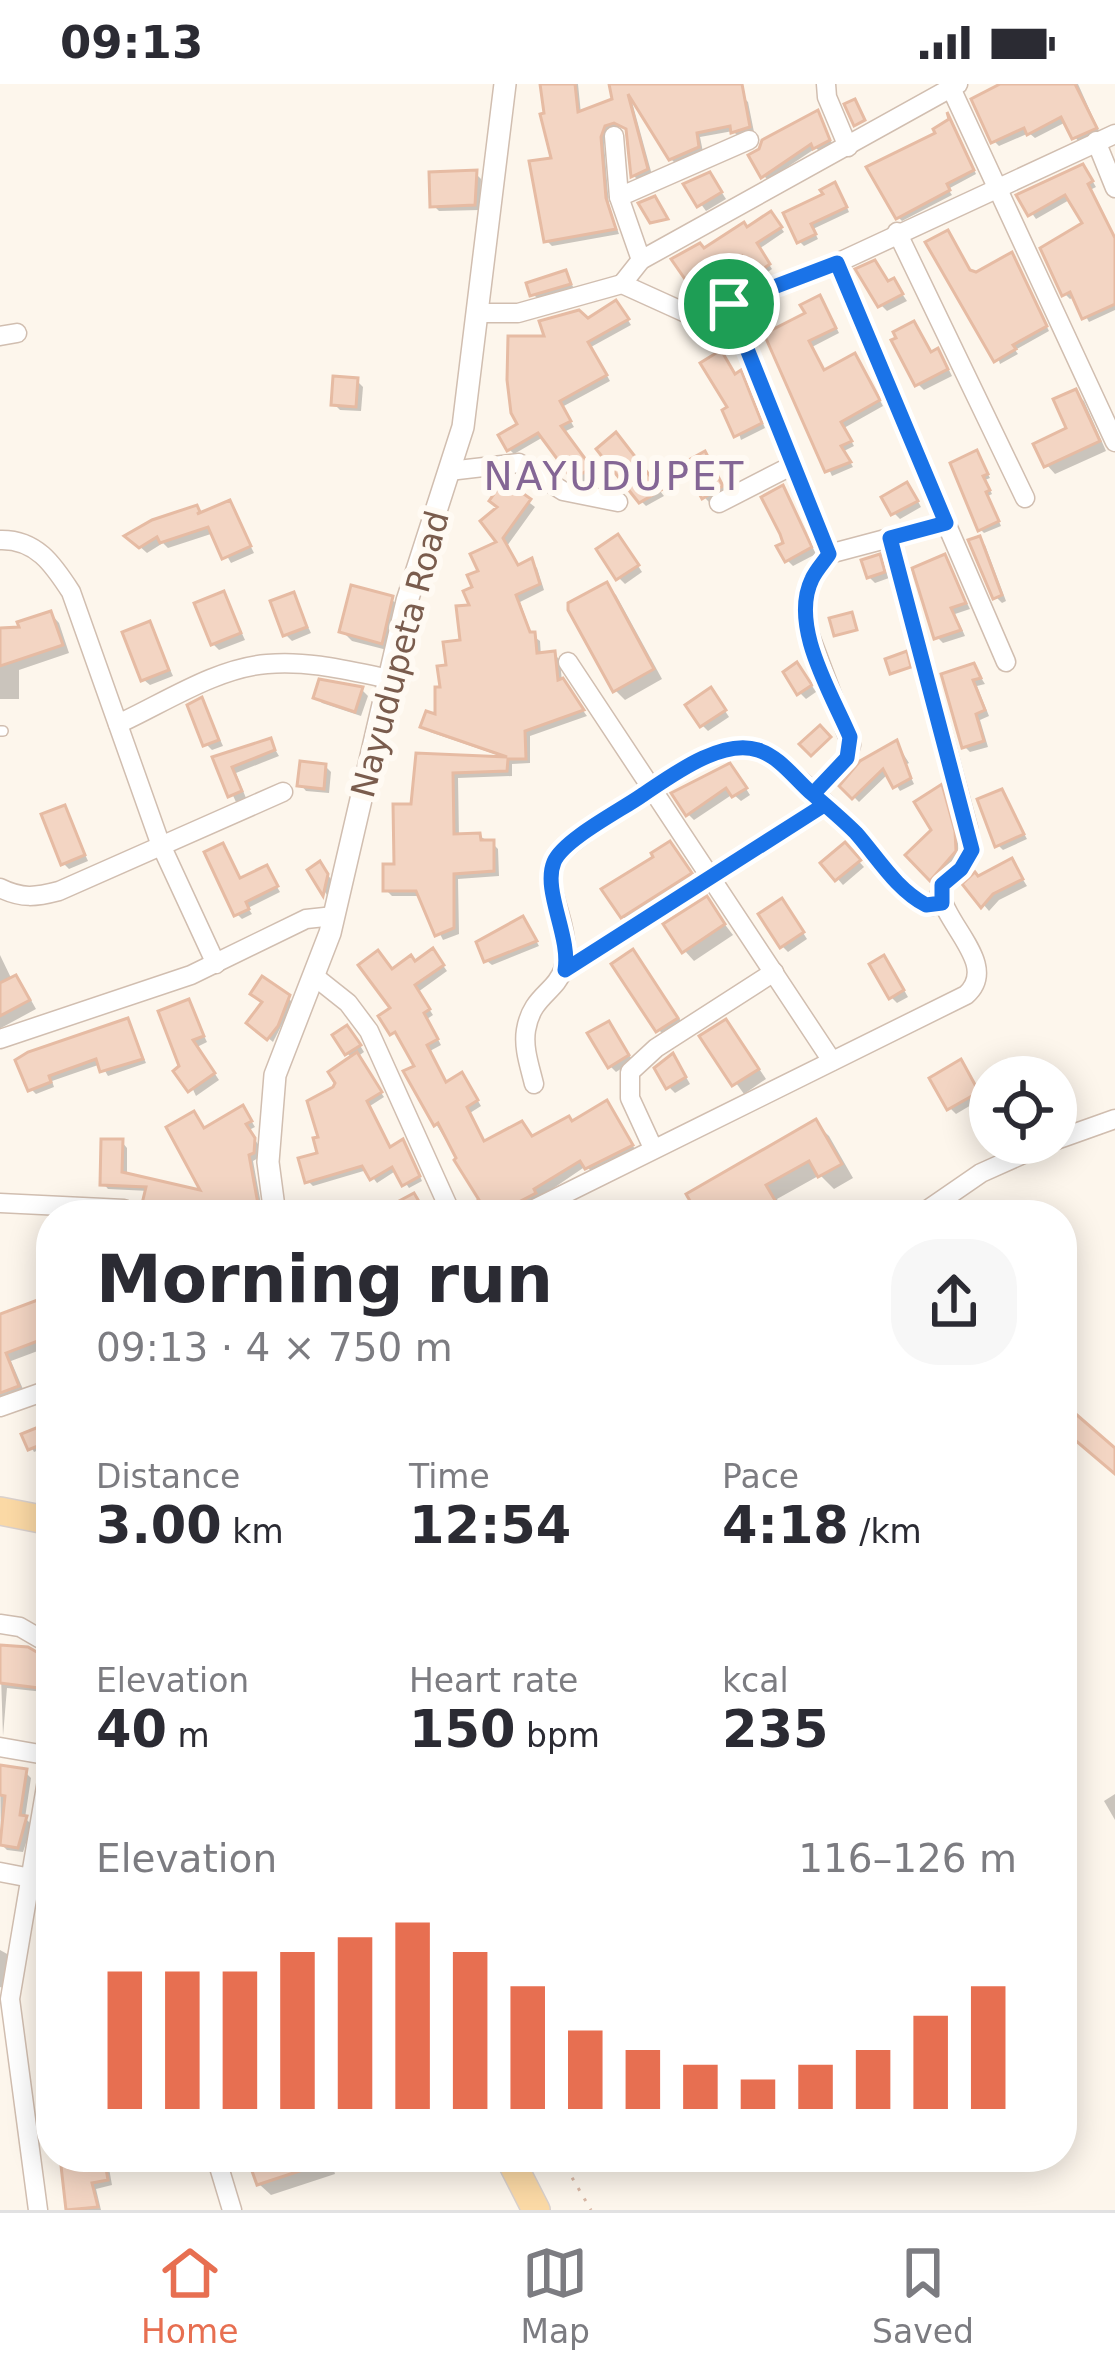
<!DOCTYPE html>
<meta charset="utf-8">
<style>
body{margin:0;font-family:"DejaVu Sans",sans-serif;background:#f7f7f7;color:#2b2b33;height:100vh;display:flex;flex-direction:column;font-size:45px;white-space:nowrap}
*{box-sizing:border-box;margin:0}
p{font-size:39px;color:#7c7c81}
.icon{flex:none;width:66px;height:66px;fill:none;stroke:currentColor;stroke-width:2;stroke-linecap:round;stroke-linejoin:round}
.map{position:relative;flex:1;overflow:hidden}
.details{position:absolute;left:36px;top:1116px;width:1041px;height:972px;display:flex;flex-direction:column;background:#fff;border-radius:48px;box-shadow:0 6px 30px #0003}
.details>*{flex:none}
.tools{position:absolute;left:969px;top:972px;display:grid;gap:24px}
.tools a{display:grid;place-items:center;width:108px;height:108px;border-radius:50%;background:#fff;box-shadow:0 6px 30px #0003;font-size:60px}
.pin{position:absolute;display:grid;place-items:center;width:102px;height:102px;color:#fff;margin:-51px;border:6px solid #fff;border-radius:50%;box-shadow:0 3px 12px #0007}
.round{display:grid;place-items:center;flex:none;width:126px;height:126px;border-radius:48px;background:#f7f7f7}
.overview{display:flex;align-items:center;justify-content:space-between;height:204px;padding:0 60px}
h1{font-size:66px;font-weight:700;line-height:90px}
.stats{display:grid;grid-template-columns:repeat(3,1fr);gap:18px;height:204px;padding:12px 60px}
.stats div{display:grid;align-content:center}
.stats b{font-size:51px;font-weight:700}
.stats small{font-size:33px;font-weight:400}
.stats p{font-size:33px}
.chart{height:336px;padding:24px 60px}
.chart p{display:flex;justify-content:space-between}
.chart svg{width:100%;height:216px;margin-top:12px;stroke:#e76f51;stroke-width:6}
.status{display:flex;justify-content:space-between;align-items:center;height:84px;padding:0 60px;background:#fff;direction:ltr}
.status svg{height:33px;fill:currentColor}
.dock{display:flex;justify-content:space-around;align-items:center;height:168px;border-top:3px solid #e1e1e2;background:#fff;font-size:33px;color:#7c7c81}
.dock a{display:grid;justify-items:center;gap:6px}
.dock .on{color:#e76f51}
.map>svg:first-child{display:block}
</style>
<div class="status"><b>09:13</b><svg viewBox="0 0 49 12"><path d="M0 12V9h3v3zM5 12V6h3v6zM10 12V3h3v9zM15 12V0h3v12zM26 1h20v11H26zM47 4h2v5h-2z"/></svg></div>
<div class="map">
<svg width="1115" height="2126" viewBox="0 0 1115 2126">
<rect width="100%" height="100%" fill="#fdf6ec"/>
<g fill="#0003">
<path d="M543,0H578L581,30L627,13L632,18L652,91L638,96L634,92L629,47L621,42L610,46L604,59L609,122L619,150L552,162L547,157L555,76Z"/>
<path d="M665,0H703L743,13L748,18L754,48L739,53L733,47L700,53L703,68L676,80L671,75Z"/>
<path d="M1003,0H1078L1100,49L1079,59L1066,38L1035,54L1029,49L999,62L994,57Z"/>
<path d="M817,30L833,61L820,68L816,64L768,96L764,92L762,67Z"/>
<path d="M952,38L976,90L948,105L952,111L902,137L898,133L939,51L937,46Z"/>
<path d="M1087,88L1096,103L1090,106L1115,154V226L1089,238L1075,213L1070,215L1065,210L1086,140L1071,115L1036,135L1020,112Z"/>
<path d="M475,89L481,95L480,126L439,127L433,121Z"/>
<path d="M715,98L726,115L706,127L687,101Z"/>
<path d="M839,106L849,128L813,145L818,155L804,162L800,158L827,111Z"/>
<path d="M775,135L784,148L759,165L772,185L761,193L748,175L700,211L696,206L704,167Z"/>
<path d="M1012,172L1049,247L1015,266L1018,270L1000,280L972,190Z"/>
<path d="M565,189L575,206L539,216L533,210Z"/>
<path d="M894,198L907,217L887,227L881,221Z"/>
<path d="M824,219L839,249L812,263L826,288L859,277L883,322L844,344L854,362L844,367L853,383L832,392L768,251Z"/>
<path d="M621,225L631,241L591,263L610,297L562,323L574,343L564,348L595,390L583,399L545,352L514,370L509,365L521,341L548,255Z"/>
<path d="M919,246L932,270L937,268L943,274L952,292L924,306L918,300Z"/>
<path d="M741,290L765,344L741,356L731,325L736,293Z"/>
<path d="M357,297L363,303L361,327L340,326L334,320Z"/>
<path d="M1075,309L1084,317L1106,367L1055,390L1047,381L1070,346Z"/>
<path d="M620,357L664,412L646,422L641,417Z"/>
<path d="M977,370L990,394L985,396L992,410L988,412L1001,442L984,449L980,445Z"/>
<path d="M710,377L727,409L710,419L704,413Z"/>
<path d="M505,400L535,423L507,462L520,484L531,478L537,484L544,506L520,518L532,551L540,557L541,572L554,570L560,576L562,598L587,632L530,652V679L512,680V692L458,694L459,753L479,752L492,759L498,765L499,792L458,795L459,850L443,856L421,812H392L386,806L397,783L413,722L419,672L506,674L430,648L424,642L438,634L449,583L463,559L476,505L501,459Z"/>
<path d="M783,405L816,470L793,482L787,476Z"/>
<path d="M913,408L921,423L900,435L894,429Z"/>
<path d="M229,419L254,469L231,479L214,449L168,464L163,459L147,469L129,453L196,425L202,431Z"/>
<path d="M979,455L985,461L1006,517L1002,519L996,513Z"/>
<path d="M624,460L642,488L625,500L619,494Z"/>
<path d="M944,473L970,525L955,530L965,552L943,559L937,553Z"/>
<path d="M880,474L889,494L875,499L869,493Z"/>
<path d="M606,502L616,511L662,595L625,616L615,606Z"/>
<path d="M224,511L245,556L219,566L213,560Z"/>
<path d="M293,512L311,549L292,557L286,551Z"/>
<path d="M391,515L401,524L391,567L352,557L342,547Z"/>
<path d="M51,530L59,539L69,569L19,586V615H0V547L23,545Z"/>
<path d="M149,540L173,592L150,601L144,596Z"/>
<path d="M974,583L985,600L977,602L989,632L980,636L988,663L970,668L964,662Z"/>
<path d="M803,588L816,608L806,615L800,609Z"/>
<path d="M362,606L368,612L361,632L322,619L316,613Z"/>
<path d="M716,613L729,633L708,647L702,641Z"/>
<path d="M202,617L223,662L212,666L206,660Z"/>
<path d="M270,657L279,672L236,689L246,714L236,718L216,675Z"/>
<path d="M897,660L909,679L905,681L914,700L900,707L889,689L859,718L843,702Z"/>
<path d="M325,682L331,688L329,709L306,707L300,700Z"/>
<path d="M736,689L750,711L741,717L733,710L694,736L688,730Z"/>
<path d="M942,704L958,753V776L937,799L909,771L935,747Z"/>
<path d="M1001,708L1027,755L1003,766L998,761Z"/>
<path d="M64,725L88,777L69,785L63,779Z"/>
<path d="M223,762L242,796L266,784L280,808L248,824L252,830L242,835L237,830Z"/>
<path d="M845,762L864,783L843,801L824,779Z"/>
<path d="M676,766L695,796L629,838L623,833Z"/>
<path d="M1012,778L1027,802L999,816L989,827L966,800Z"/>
<path d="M311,787H325L333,798L329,814Z"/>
<path d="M706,816L733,851L694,877L685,867Z"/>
<path d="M787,824L807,855L788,868L782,862Z"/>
<path d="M527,840L539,862L492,881L487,877Z"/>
<path d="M633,869L686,944L668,956L659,946Z"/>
<path d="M0,871L12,896L15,894L23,902L36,925L1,944L5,950L0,954Z"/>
<path d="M437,873L447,887L418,908L433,931L427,935L441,961L430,967L447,1000L466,997L481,1022L470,1029L485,1059L532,1055L611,1025L636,1067L592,1088L586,1082L514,1131H483V1117L436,1040L418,983L401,953L393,949L392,888Z"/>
<path d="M889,880L908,913L897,919L891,913Z"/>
<path d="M288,914L293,919L273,958L250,939Z"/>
<path d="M188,919L207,958L197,963L219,996L196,1012L183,984Z"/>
<path d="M128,937L146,979L108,992L101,980L52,997L54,1003L36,1010L31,1005L19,977Z"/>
<path d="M614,947L633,977L616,988L610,982Z"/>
<path d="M735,949L766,995L744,1010L703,953Z"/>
<path d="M353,950L364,968L357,973L384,1013L370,1022L391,1065L402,1058L407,1063L422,1097L409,1104L397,1086L377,1099L367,1086L313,1102L308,1097L321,1071L335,1006L353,975L347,969Z"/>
<path d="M678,979L690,1000L675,1009L669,1003Z"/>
<path d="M966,985L983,1014L956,1030L950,1024Z"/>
<path d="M247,1030L255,1043L249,1046L259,1062L258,1074L253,1077L263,1131H160L145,1123L149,1107L108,1105L103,1099L122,1058L127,1064V1092L206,1111L205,1046Z"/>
<path d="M815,1039L829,1052L853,1094L834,1105L820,1091L777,1115L786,1131H702Z"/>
<path d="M583,1119L591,1131H558Z"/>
<path d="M51,1215V1262L11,1277L25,1310L0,1316V1234Z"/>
<path d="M51,1342V1361L34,1368L25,1351Z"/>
<path d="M0,1563L40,1574L46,1580L44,1608L7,1604L3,1652Z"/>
<path d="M0,1683L25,1688L31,1694L25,1734L32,1741L23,1768L7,1766L1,1760Z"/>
<path d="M1115,1710V1736L1104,1717Z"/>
<path d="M51,1854V1916L45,1910L44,1877H51L46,1855Z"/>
<path d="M0,1866L9,1871L3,1904L0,1903Z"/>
<path d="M51,1923V1966L45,1924Z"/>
<path d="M107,2073L112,2101L96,2105L101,2126H69L63,2074Z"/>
<path d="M250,2073H330L335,2090L271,2111L259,2100Z"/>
</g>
<g fill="#f3d5c3" stroke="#e6bba3" stroke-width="3">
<path d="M540,0H575L578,28L612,15L609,0H742L750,43L731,49L730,42L697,49L699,63L669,76L628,10L648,85L631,93L626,45L614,39L605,42L601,53L606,114L616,145L544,158L529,77L551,74L540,30L544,29Z"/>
<path d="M1000,0H1075L1097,44L1072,55L1061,33L1027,51L1024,44L991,59L971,15Z"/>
<path d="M855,15L865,36L854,42L844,20Z"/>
<path d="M818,26L830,56L813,65L811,60L761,94L748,71L759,65L762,56Z"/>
<path d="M947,28L974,86L947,100L950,106L896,135L866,83L935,49L933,45L949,35Z"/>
<path d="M1083,80L1093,97L1088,100L1115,154V220L1082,235L1070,208L1062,212L1040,164L1082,139L1065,111L1028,132L1016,111Z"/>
<path d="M477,86L475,121L430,123L429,88Z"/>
<path d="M710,88L722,108L697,123L683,100Z"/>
<path d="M835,98L847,123L811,140L816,150L797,159L783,129L823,110L820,106Z"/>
<path d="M655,112L668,135L650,139L638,119Z"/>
<path d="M771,127L782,143L757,159L770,180L754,191L742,172L694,208L671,175L700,159L704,164L744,138L747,143Z"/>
<path d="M948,146L970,186L976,188L1012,168L1047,242L1013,261L1016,265L994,278L925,158Z"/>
<path d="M875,176L888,197L894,194L903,210L878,223L855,185Z"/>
<path d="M566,186L571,200L530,212L526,199Z"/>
<path d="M820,211L836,244L809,257L824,286L855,269L880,316L841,338L852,357L841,362L851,378L825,388L764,250L805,229L800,221Z"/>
<path d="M616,216L629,235L588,258L607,291L560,317L571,337L561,342L592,384L572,395L538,349L507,367L498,351L517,340L511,329L507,296L508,252H544L539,237L579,226L588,234Z"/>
<path d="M914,237L931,268L938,264L948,285L915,302L891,256L896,254L893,248Z"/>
<path d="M721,266L735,290L741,286L762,339L734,353L722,326L727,323L700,279Z"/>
<path d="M333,292L358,294L356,323L331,321Z"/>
<path d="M1076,305L1100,357L1044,383L1033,360L1066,344L1053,315Z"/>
<path d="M616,348L661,406L639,419L596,365Z"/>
<path d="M977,366L988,390L983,392L990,406L986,408L999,437L978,447L950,379Z"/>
<path d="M705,367L723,402L702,415L683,379Z"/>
<path d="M504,396L531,415L503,454L518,481L532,474L540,500L516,511L530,548H535L537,569L555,567L558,596L563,594L584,626L525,647L526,675H508L507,687L453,689L454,750L480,749L481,756H494V787L454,790V844L435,852L416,807H383V780H394L393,720H411L416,669L507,673L420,643L426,627L435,630V603H440L437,582L446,581L443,558L460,556L456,522L469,521L463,507L472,503L467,491L478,487L470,470L496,458L480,437L497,423L489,417Z"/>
<path d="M907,398L918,417L891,431L881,413Z"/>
<path d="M783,401L812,463L785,478L776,462L783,459L780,450L761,413Z"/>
<path d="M230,416L251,462L222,475L208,443L160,459L157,453L139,464L124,452L152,436L197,421L200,428L197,430Z"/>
<path d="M618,450L639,481L616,496L596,465Z"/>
<path d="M980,452L1002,511L993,515L968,456Z"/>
<path d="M880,470L885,488L867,494L861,476Z"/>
<path d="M945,470L966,519L951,524L961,546L934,555L912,484Z"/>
<path d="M607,498L654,585L613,608L568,526V519Z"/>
<path d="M351,501L393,512L382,560L339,548Z"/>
<path d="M224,507L241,549L211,561L194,519Z"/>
<path d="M294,508L307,543L283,552L270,517Z"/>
<path d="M51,527L63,561L0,582V544L19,543L17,538Z"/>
<path d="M852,528L857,546L834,552L829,534Z"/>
<path d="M150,537L169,586L141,597L122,548Z"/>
<path d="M907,567L911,583L890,590L885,575Z"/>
<path d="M797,578L812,601L797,611L783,588Z"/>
<path d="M974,579L981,594L973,596L985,626L976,630L984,657L962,664L941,590Z"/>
<path d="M319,595L363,603L355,628L313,614Z"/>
<path d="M711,603L726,626L700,643L685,621Z"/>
<path d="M202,613L219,656L203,662L187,621Z"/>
<path d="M820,641L831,653L811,672L799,660Z"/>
<path d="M271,654L275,666L232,683L242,707L228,713L212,673Z"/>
<path d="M897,656L911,694L893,704L883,685L852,715L839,702L860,677Z"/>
<path d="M300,677L326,680L324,705L297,702Z"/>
<path d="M730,679L747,704L732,713L726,704L686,732L671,709Z"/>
<path d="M942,700L955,747L956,767L930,797L905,771L931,746L914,718Z"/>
<path d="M1002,705L1024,750L995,763L977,715Z"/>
<path d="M65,721L85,771L61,781L41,730Z"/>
<path d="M670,757L692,789L621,834L601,805L653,773L651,769Z"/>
<path d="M845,758L861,776L835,797L820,779Z"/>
<path d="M223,759L240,794L267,781L278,802L246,818L249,825L234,832L204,768Z"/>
<path d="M1012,774L1023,795L993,810L981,824L962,800L975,788L978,792Z"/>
<path d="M320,777L328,790L323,812L307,786Z"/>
<path d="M707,812L725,840L682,869L663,840Z"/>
<path d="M782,814L804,848L780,864L758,830Z"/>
<path d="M523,832L537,857L484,878L476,858Z"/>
<path d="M433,864L444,881L415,901L430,925L424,929L438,955L427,961L446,998L462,988L478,1016L467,1023L484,1057L522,1037L532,1052L569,1032L572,1037L607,1016L633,1061L585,1085L580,1077L534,1105L536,1109L515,1120L505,1131H480L473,1119L479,1116L454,1076L456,1074L438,1039L434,1042L403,987L414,982L395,948L390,951L378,932L390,924L358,881L378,866L392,885L411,871L415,877Z"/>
<path d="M633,865L678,934L656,948L611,880Z"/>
<path d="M884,871L904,906L889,915L869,880Z"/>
<path d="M16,891L30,916L0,932V899Z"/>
<path d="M262,892L290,911L278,942L267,956L246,939L262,918L250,910Z"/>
<path d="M189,915L204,952L193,956L215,989L188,1008L173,987L179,982L158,927Z"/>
<path d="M128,934L143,975L100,988L96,975L49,992L51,998L28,1007L15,976L28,968Z"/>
<path d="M726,935L759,985L732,1002L699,952Z"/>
<path d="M609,937L629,971L608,984L587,949Z"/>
<path d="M347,941L361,961L345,971L332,951Z"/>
<path d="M357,968L382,1008L367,1017L390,1063L403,1055L420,1092L402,1102L392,1083L370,1096L362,1082L305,1099L298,1074L317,1069L313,1054L318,1053L307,1017L333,1003L335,999L328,988Z"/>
<path d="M673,969L686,993L666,1005L654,984Z"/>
<path d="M961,975L979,1008L947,1026L929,994Z"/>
<path d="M243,1021L252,1037L246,1040L255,1054L254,1069L249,1071L260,1131H172L141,1124L146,1103L100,1101L101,1055H123L122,1088L200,1106L166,1043L194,1027L204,1044Z"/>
<path d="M816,1035L842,1080L818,1093L809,1077L766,1101L776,1118L753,1131H698L686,1110Z"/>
<path d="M414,1109L427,1131H373Z"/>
<path d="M51,1211V1252L6,1269L19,1302L0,1309V1230Z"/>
<path d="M1062,1318L1115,1364V1390L1062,1345Z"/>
<path d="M41,1342L48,1358L28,1366L21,1350Z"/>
<path d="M0,1561L28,1563L42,1571L39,1604L0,1599Z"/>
<path d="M0,1681L27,1685L20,1731L27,1732L18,1764L0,1761L5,1712L0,1711Z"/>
<path d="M60,2073H104L108,2096L92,2099L98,2123L66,2126Z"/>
<path d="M247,2073H332L333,2076L257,2101Z"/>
</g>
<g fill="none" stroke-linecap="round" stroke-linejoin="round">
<g stroke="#d1beb0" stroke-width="12">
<path id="service" d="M0,647H3"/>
</g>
<g stroke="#d1beb0" stroke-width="21">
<g id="minor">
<path d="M826,0L827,13L848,63"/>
<path d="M951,4L1115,358"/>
<path d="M614,52L619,113L641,176"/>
<path d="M1096,57L1115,104"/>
<path d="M619,113L749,56"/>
<path d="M897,148L1025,414"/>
<path d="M622,200L641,176L958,0"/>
<path d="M729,220L829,470"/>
<path d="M477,229H518L622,200L697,234L837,179L1115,50"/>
<path d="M0,252L17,249"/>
<path d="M449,387L519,379L563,407L618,418"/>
<path d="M719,419L793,381"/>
<path d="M946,439L1006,578"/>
<path d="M0,456C36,455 53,480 71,508L160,759L216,880"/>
<path d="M568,578L832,977"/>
<path d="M118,640C164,619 216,584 267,580C308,576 350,587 390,595"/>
<path d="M813,711L847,674L851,661L807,544L806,518L811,496L829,470L946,439L837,179"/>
<path d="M0,804C22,815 36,813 59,807L283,708"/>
<path d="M565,886L824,721"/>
<path d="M314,892L348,919L369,947L452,1131"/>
<path d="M0,955L191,891L306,835L334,832"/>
<path d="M534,1000C530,983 523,964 526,946C534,897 579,912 562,840C558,822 546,796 554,778C564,756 686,681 713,670C725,665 744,662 757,666C779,672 837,730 855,748C876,770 895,808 925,820C933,823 934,822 942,819"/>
<path d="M1056,1056L1115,1035"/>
<path d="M653,1064L630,1014V988L656,964L774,888"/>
<path d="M0,1119L124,1125"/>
<path d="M522,1131L966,911C999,882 947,843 940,809C951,775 977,794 968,744L890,454"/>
<path d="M920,1131L981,1089L1048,1059"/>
<path d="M0,1323L51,1305"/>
<path d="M0,1540L20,1543L51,1561"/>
<path d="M0,1663L51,1672"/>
<path d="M0,1788L31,1794"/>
<path d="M216,2073L232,2126"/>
<path d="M38,2126L10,1915L51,1673"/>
</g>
</g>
<g stroke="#d1beb0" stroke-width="24">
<path id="tertiary" d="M275,1131L268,1078L275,991L330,849L407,517L463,343L505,0"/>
</g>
<g stroke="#dad1cd" stroke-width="30">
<g id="primary">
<path d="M0,1427L51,1437"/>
<path d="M509,2073L536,2126"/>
</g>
</g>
<path stroke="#d9b8a5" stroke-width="3" stroke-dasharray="3 9" stroke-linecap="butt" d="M560,2073L591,2126"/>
<use href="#service" stroke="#fff" stroke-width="9"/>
<use href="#minor" stroke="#fff" stroke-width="18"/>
<use href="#tertiary" stroke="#fff" stroke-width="21"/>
<use href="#primary" stroke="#fbd9a5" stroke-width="27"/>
</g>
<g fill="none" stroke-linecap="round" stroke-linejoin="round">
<g stroke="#fff" stroke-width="24">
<path id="route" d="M729,220L829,470C824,478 816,486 812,495C789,542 832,610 850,653L847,674L813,710L824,721L565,886C571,853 542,806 554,778C563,756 621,726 641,712C671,692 721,654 758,666C778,672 793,692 808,706C824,720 841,734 856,749C878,774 896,805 926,821L942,819V801L961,785L972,766L890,454L946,439L837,179L729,220"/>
</g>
<use href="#route" stroke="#1a73e8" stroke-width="15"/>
</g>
<g text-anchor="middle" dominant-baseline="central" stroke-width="12" stroke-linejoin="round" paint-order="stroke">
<g font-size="33" fill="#7a5c4d" stroke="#fffaf3">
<text transform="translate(400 570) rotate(-75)">Nayudupeta Road</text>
</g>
<g font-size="39" letter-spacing="3" fill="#846695" stroke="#fffaf3">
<text x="615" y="392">NAYUDUPET</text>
</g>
</g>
</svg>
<div class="tools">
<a><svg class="icon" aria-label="locate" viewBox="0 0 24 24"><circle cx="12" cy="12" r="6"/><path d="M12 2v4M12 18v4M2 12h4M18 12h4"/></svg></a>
</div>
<div class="pin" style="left:729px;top:220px;background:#1e9e55"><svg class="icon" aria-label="arrive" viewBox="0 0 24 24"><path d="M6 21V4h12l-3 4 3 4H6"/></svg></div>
<section class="details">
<div class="overview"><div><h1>Morning run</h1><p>09:13 · 4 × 750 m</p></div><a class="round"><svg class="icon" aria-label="share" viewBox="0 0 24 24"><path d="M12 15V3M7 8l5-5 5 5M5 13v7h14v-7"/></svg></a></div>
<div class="stats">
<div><p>Distance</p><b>3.00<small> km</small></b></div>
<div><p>Time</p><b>12:54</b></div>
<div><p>Pace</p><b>4:18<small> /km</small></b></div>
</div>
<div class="stats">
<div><p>Elevation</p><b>40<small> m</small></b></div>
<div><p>Heart rate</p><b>150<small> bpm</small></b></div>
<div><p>kcal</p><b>235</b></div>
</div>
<div class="chart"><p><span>Elevation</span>116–126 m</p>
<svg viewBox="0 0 160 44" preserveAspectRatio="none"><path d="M5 44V16M15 44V16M25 44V16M35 44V12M45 44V9M55 44V6M65 44V12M75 44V19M85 44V28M95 44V32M105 44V35M115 44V38M125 44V35M135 44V32M145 44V25M155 44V19"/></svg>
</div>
</section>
</div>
<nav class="dock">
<a class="on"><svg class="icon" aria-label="home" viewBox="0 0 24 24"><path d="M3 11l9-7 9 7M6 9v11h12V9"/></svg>Home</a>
<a><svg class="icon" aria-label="map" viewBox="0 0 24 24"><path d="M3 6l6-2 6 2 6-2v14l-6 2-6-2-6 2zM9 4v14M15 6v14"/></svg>Map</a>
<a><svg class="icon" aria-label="saved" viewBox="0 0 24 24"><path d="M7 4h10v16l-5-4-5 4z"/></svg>Saved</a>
</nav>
